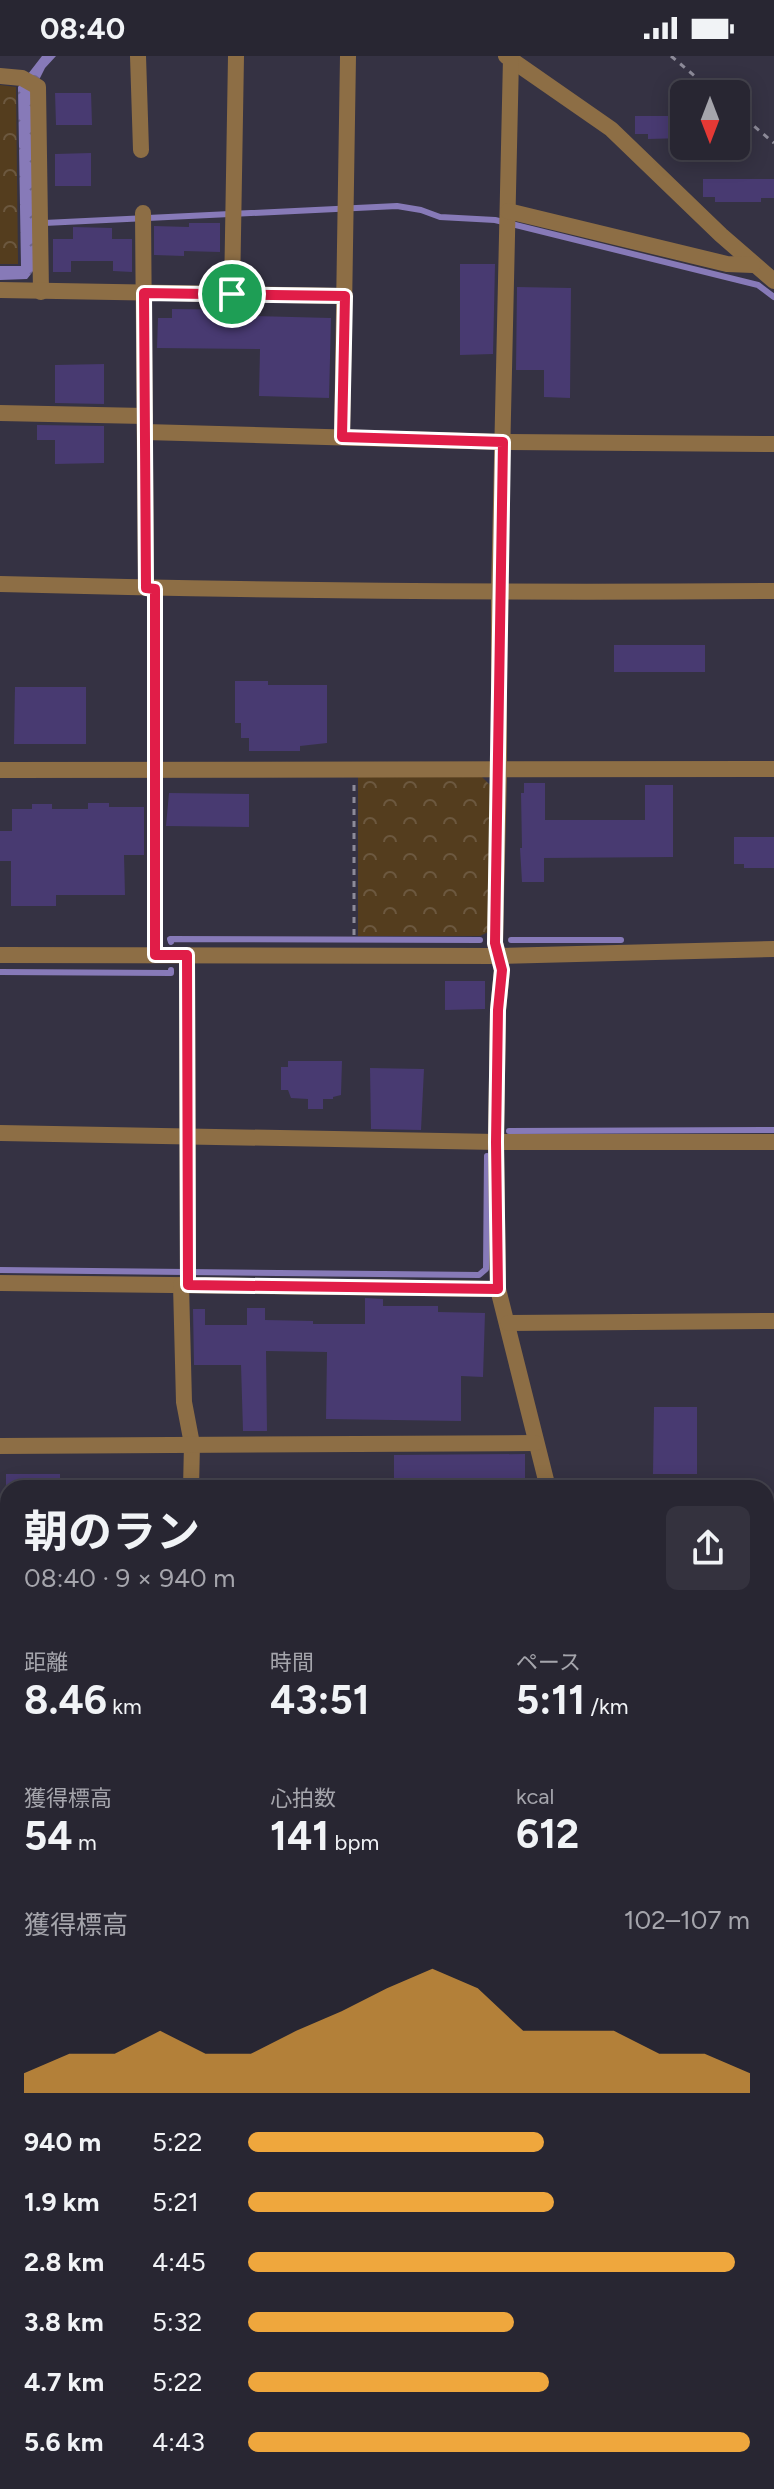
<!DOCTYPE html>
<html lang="ja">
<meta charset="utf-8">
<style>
body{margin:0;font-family:Figtree,"Noto Sans JP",sans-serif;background:#34323e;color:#f1f3f6;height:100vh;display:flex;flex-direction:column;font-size:30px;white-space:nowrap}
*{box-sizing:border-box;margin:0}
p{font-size:26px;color:#a5a5ac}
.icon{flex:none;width:44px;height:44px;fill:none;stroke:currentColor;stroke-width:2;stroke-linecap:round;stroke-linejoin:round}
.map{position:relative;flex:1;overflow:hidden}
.drawer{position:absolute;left:0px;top:1424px;width:774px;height:1010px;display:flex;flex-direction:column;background:#282632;border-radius:24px 24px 0 0;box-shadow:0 4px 20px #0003,0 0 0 2px #44434d}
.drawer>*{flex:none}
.needle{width:52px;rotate:180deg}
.controls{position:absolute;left:670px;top:24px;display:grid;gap:16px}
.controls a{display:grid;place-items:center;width:80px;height:80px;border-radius:12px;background:#282632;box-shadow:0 4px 20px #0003,0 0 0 2px #44434d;font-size:40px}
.pin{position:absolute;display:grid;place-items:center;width:68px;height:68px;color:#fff;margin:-34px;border:4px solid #fff;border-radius:50%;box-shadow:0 2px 8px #0007}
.round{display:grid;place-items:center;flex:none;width:84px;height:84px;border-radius:12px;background:#34323e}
.headline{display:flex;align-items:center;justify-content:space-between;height:136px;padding:0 24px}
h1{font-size:44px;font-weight:700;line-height:60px}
.stats{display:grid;grid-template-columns:repeat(3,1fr);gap:12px;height:136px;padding:8px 24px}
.stats div{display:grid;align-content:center}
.stats b{font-size:40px;font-weight:700}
.stats small{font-size:22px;font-weight:400}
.stats p{font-size:22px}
.chart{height:224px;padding:16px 24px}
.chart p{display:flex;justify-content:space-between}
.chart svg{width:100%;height:144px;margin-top:8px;fill:#efa73d;opacity:.7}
ul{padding:0 24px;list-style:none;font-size:26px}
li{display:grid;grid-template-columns:128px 96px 1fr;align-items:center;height:60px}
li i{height:20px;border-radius:10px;background:#efa73d}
.status{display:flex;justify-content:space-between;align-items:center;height:56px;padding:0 40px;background:#282632;direction:ltr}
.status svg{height:22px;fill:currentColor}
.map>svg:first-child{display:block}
</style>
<div class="status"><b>08:40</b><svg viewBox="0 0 49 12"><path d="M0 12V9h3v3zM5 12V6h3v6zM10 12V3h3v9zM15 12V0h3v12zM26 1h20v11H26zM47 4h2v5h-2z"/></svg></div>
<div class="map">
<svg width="774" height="2433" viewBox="0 0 774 2433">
<defs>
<pattern id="park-crowns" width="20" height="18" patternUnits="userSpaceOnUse" patternTransform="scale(2)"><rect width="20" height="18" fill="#543d1e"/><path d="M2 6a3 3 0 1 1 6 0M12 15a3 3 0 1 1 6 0" fill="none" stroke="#6c583f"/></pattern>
<pattern id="water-ripples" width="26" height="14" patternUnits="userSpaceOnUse" patternTransform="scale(2)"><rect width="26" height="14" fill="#877ab8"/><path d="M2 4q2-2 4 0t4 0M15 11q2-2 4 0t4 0" fill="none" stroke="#6e668f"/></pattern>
</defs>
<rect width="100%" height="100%" fill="#353243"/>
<g fill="url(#park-crowns)">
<path d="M0,29L16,31L18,208H0Z"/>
<path d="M358,721H482L491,730L488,876L480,880H358Z"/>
</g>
<path fill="url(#water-ripples)" d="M42,0H56L45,12L31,40L35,213L27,223L0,224V210H21L18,31Z"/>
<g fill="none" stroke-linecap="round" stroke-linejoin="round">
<g stroke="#877ab8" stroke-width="6">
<path d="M44,167L397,150L421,154L440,161L495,164L758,229L774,241"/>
<path d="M511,884H621"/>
<path d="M171,886L170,883L480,884"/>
<path d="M0,916L171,917V914"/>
<path d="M509,1075L774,1074"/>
<path d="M0,1214L479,1219L486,1213L487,1100"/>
<path d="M766,1538H774"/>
<path d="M0,1634L8,1635"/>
<path d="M766,2037H774"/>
<path d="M766,2221L774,2222"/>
<path d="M0,2245H8"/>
<path d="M193,2426V2433"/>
<path d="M475,2433L476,2426"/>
</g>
</g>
<g fill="#483a71">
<path d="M55,37H91L92,69H56Z"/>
<path d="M635,60H684V82L648,83V78H635Z"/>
<path d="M91,97V130H55V98Z"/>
<path d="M703,123H774V142H761V146H715V141H703Z"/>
<path d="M189,167H220V196L184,195V200L154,199V170L189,171Z"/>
<path d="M73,171L112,172V183H132V216L113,215V205H71V216H53V183H73Z"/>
<path d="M460,208H495L493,298L460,299Z"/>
<path d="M517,231L571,232L570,342L544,341V314H516Z"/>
<path d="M172,253L249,254V260L331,262L329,342L259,340L260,293L157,292L158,262H172Z"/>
<path d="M104,308V348L55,347V309Z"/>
<path d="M37,369L104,370V407L55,408V384H37Z"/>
<rect x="614" y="589" width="91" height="27"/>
<path d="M235,625H268V629H327V687L300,690V695H249V682H241V667H235Z"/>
<path d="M15,631H86V688H14Z"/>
<path d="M524,727H545V764H645V729H673V801L544,802V826H522L520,792H522L521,737H524Z"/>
<path d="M169,737L249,738V771L166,770Z"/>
<path d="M88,747H109V751H144V799H124L125,839H56V850H11V805H0V775H12V753H32V748H52V753H88Z"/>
<path d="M734,781H774V812H744V808H734Z"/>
<path d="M445,925H485V953L445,954Z"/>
<path d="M288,1005H342L341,1039L333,1041V1043H323V1053H308V1043L291,1042L288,1034H281V1011H288Z"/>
<path d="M370,1012L424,1013L421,1074L371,1073Z"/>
<path d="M365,1242L383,1243V1250H438V1256L485,1257L483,1321L461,1320V1365L326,1363L327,1296L266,1295L267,1375H243L241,1309H194L193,1253H205V1269H247V1252H265V1264L313,1265V1268H365Z"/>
<path d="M654,1351H697V1418H653Z"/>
<path d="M525,1398V1432H394V1399Z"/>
<rect x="6" y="1418" width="54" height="14"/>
</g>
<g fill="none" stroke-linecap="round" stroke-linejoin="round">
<g stroke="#8d8b99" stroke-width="3" stroke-dasharray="6 6" stroke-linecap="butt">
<path d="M671,0L716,38"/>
<path d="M736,55L774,87"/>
<path d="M354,729V881"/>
</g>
<g stroke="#8d6e45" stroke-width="16">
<path d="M138,0L141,94"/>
<path d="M506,0L611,73L721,179L774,225"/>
<path d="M511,2L499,537V714L495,887L502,914L498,954L496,1086L498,1233L548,1432"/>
<path d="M0,20L22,22L38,31L41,236"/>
<path d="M508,155L727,208L753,209"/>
<path d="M143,157L146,532"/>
<path d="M0,234L345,240"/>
<path d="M232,238L236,0"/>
<path d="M0,357L145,360"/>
<path d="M145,376L503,386L774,388"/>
<path d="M342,381L348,0"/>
<path d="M0,528C258,535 516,537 774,535"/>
<path d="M0,714L774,713"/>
<path d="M155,899V533"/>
<path d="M187,899L188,1229"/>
<path d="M0,1077L496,1086H774"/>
<path d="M0,1227L498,1233"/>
<path d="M181,1229L184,1346L192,1388L191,1432"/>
<path d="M508,1267L774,1265"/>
<path d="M0,1390L535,1387"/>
<path d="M766,1447H774"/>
<path d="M766,1607L774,1608"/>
<path d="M0,1643H8"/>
<path d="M766,1956L774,1957"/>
<path d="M0,1981H8"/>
<path d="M766,2025L774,2026"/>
<path d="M0,2142H8"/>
<path d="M766,2142H774"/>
<path d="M766,2235L774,2236"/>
<path d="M0,2258H8"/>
<path d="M766,2331L774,2332"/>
<path d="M0,2398H8"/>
<path d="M203,2426V2433"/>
<path d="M613,2433V2426"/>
</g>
<g stroke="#8d6e45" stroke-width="16">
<path d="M0,899L498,900L774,893"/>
<path d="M766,1783H774"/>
<path d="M0,1801L8,1800"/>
<path d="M453,2433L454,2426"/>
</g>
</g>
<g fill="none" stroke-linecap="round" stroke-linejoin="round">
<g stroke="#fff" stroke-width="16">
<path id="route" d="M144,237L345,240L342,381L503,386L495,887L502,914L498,954L496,1086L498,1233L188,1229L187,899H155V533L146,532Z"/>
</g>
<use href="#route" stroke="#e11d48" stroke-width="10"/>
</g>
</svg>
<div class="controls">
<a><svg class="needle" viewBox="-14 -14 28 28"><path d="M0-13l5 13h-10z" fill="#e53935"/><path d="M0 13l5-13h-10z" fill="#a5a5ac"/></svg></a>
</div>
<div class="pin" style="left:232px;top:238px;background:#1e9e55"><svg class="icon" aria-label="arrive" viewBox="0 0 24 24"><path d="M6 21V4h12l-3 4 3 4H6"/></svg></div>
<section class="drawer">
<div class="headline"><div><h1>朝のラン</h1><p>08:40 · 9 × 940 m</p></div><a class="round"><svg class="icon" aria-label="share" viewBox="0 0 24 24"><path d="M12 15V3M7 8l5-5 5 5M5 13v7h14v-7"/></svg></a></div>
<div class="stats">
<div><p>距離</p><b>8.46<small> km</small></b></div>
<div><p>時間</p><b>43:51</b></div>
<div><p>ペース</p><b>5:11<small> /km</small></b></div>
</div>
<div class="stats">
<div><p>獲得標高</p><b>54<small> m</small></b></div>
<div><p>心拍数</p><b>141<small> bpm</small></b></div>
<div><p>kcal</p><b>612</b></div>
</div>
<div class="chart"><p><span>獲得標高</span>102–107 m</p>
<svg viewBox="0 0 160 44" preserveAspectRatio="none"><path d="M0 44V38L10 32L20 32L30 25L40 32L50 32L60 25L70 19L80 12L90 6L100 12L110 25L120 25L130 25L140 32L150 32L160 38V44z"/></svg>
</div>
<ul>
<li><b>940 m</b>5:22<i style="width:59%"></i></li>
<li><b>1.9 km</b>5:21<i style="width:61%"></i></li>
<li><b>2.8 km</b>4:45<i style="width:97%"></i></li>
<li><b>3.8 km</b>5:32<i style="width:53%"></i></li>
<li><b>4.7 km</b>5:22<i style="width:60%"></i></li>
<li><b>5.6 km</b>4:43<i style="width:100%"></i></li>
</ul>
</section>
</div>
